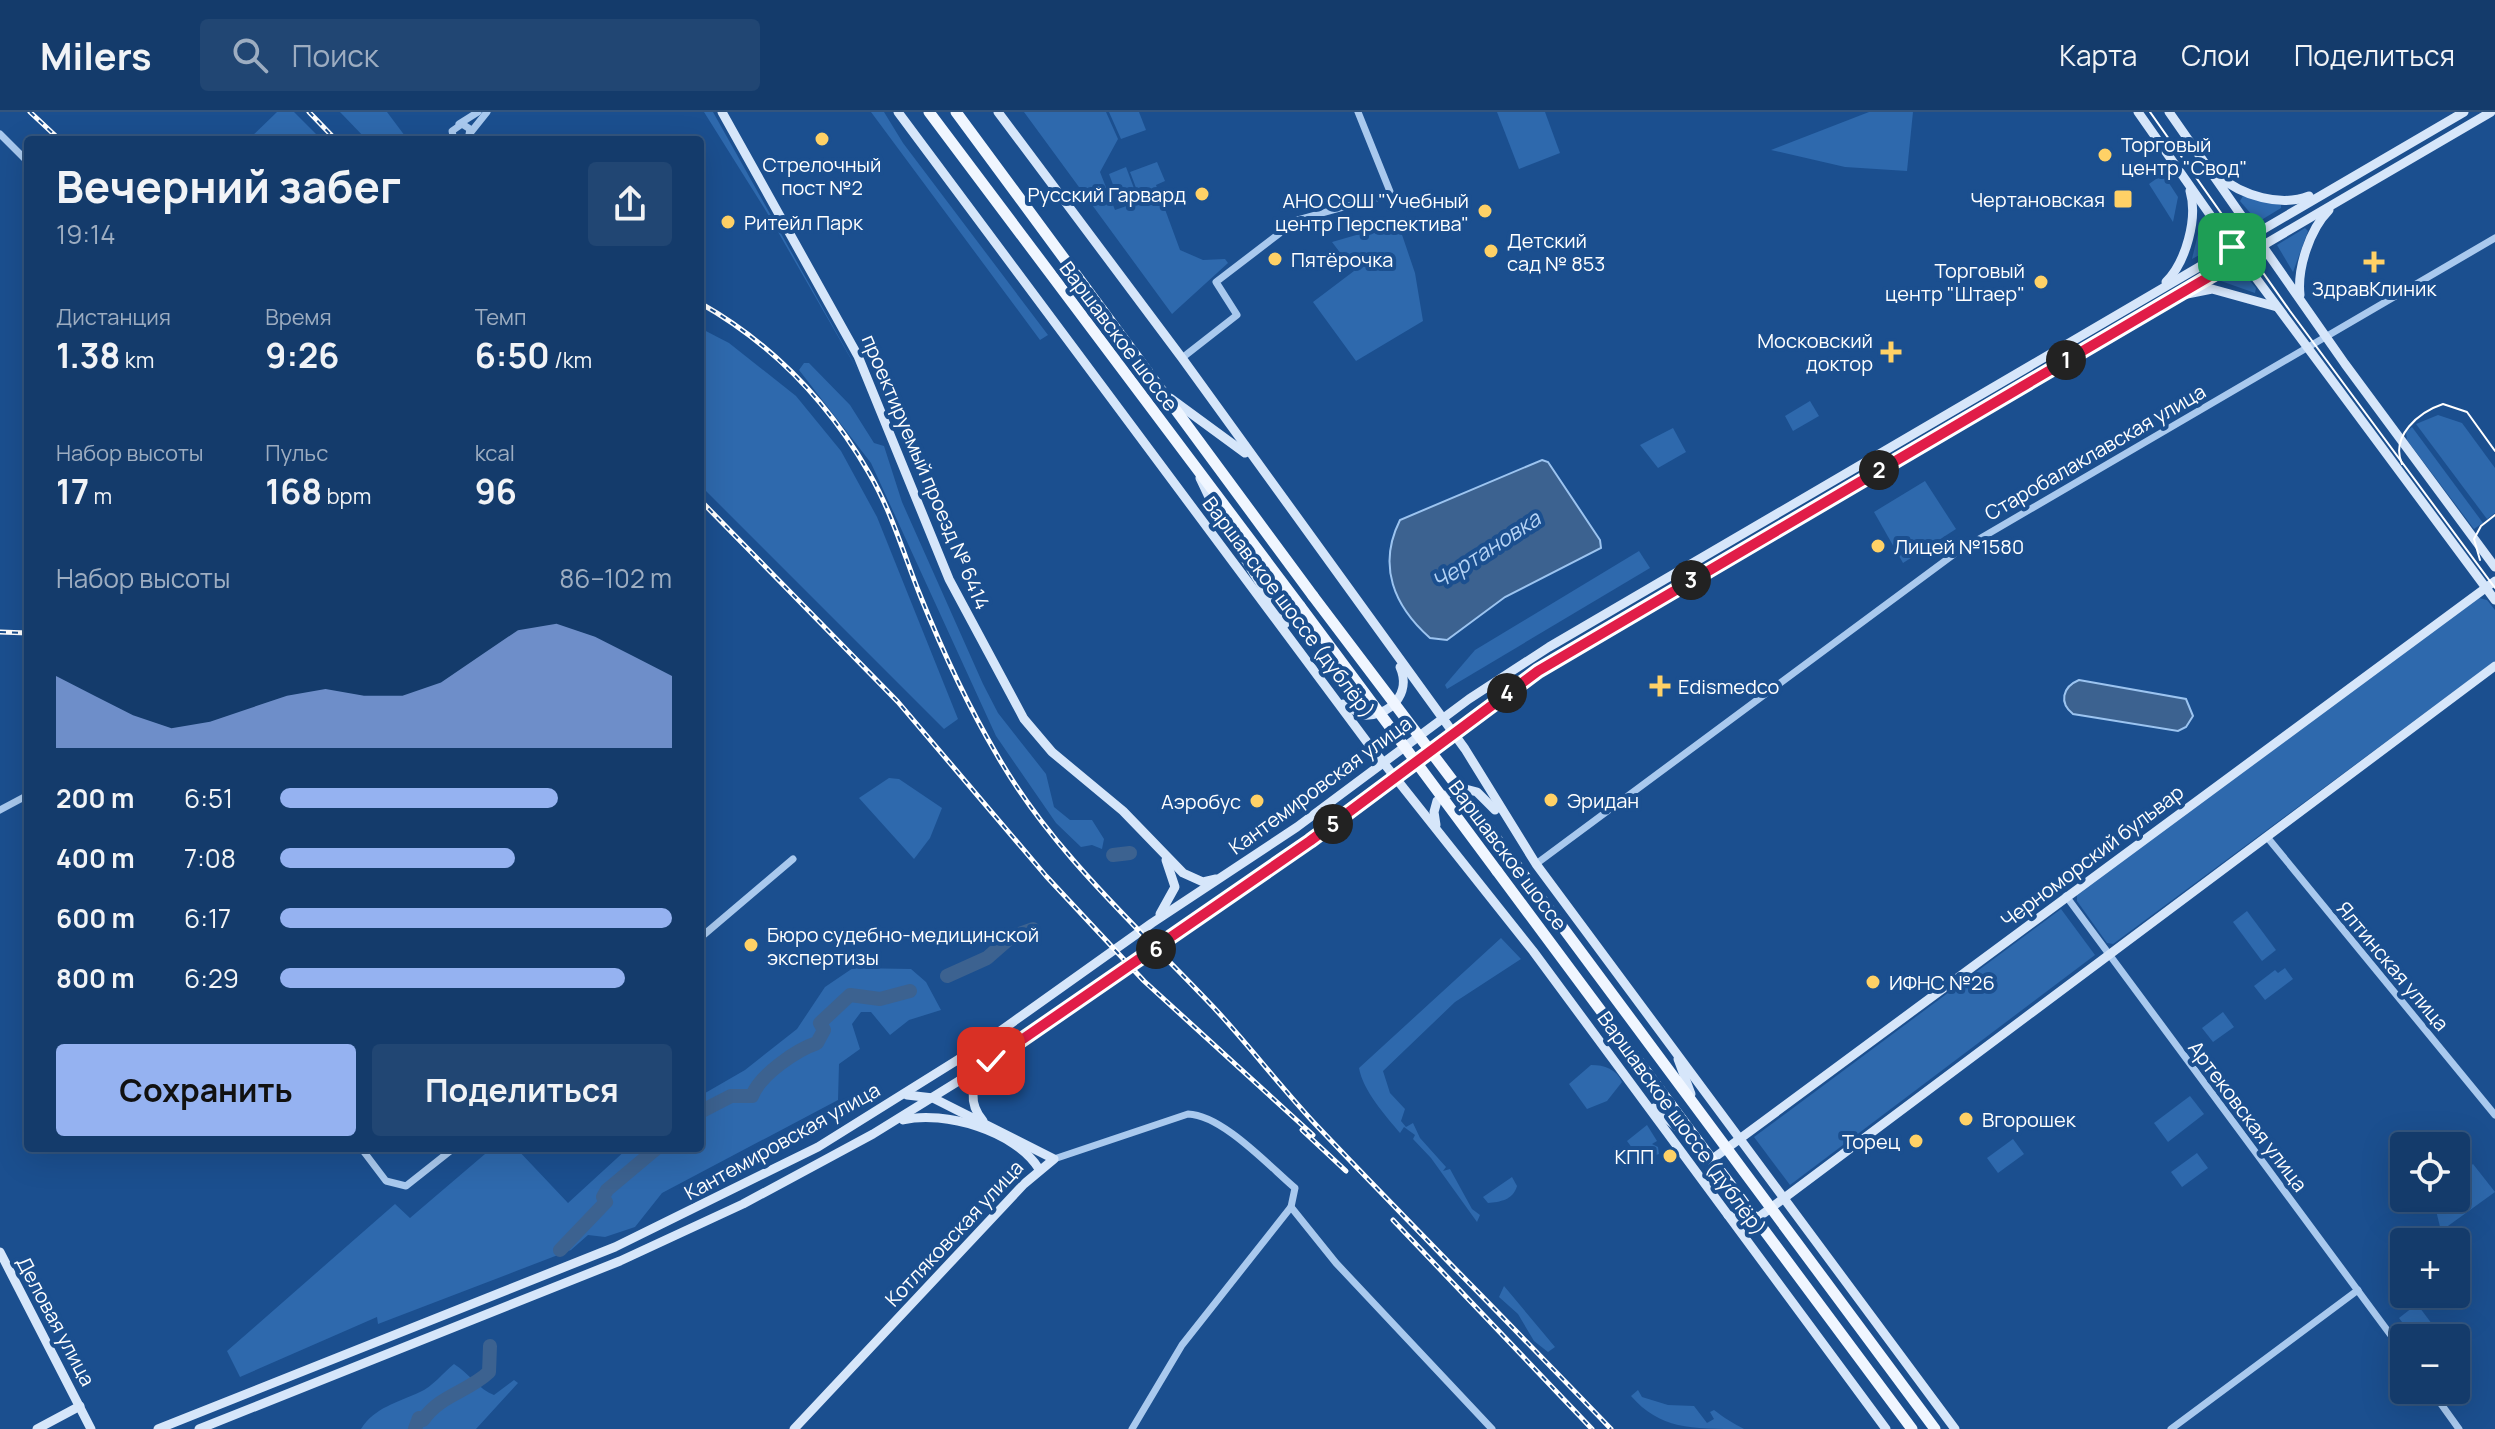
<!DOCTYPE html>
<html lang="ru">
<meta charset="utf-8">
<style>
body{margin:0;font-family:Manrope,sans-serif;background:#214673;color:#f1f3f6;height:100vh;display:flex;flex-direction:column;font-size:30px;white-space:nowrap}
*{box-sizing:border-box;margin:0}
p{font-size:26px;color:#9dadc1}
.icon{flex:none;width:44px;height:44px;fill:none;stroke:currentColor;stroke-width:2;stroke-linecap:round;stroke-linejoin:round}
.map{position:relative;flex:1;overflow:hidden}
.details{position:absolute;left:24px;top:24px;width:680px;height:1016px;display:flex;flex-direction:column;background:#143b6b;border-radius:8px;box-shadow:0 8px 32px #0002,0 0 0 2px #33557e}
.details>*{flex:none}
.controls{position:absolute;left:2390px;top:1020px;display:grid;gap:16px}
.controls a{display:grid;place-items:center;width:80px;height:80px;border-radius:8px;background:#143b6b;box-shadow:0 8px 32px #0002,0 0 0 2px #33557e;font-size:40px}
.pin{position:absolute;display:grid;place-items:center;width:68px;height:68px;color:#fff;margin:-34px;border-radius:16px;box-shadow:0 4px 12px #0006}
.km{position:absolute;width:40px;height:40px;margin:-20px;border-radius:50%;background:#222;color:#fff;font-size:22px;line-height:40px;text-align:center}
.round{display:grid;place-items:center;flex:none;width:84px;height:84px;border-radius:8px;background:#214673}
.head{display:flex;align-items:center;justify-content:space-between;height:136px;padding:0 32px}
h1{font-size:44px;font-weight:700;line-height:60px}
.metrics{display:grid;grid-template-columns:repeat(3,1fr);gap:12px;height:136px;padding:8px 32px}
.metrics div{display:grid;align-content:center}
.metrics b{font-size:34px;font-weight:700}
.metrics small{font-size:22px;font-weight:400}
.metrics p{font-size:22px}
.chart{height:224px;padding:16px 32px}
.chart p{display:flex;justify-content:space-between}
.chart svg{width:100%;height:144px;margin-top:8px;fill:#95b2f1;opacity:.7}
.cta{display:flex;gap:16px;margin-top:auto;padding:16px 32px}
.cta a{flex:1;height:92px;border-radius:8px;background:#95b2f1;color:#111;font-size:32px;font-weight:700;line-height:92px;text-align:center}
.cta a+a{background:#214673;color:#f1f3f6}
ul{padding:0 32px;list-style:none;font-size:26px}
li{display:grid;grid-template-columns:128px 96px 1fr;align-items:center;height:60px}
li i{height:20px;border-radius:10px;background:#95b2f1}
header{display:flex;align-items:center;gap:48px;box-sizing:border-box;height:112px;padding:0 40px;background:#143b6b;border-bottom:2px solid #33557e}
header strong{font-size:38px}
nav{display:flex;gap:44px;margin-inline-start:auto;font-size:28px}
.search{width:560px;height:72px;background:#214673;display:flex;align-items:center;gap:20px;box-sizing:border-box;padding:0 28px;border-radius:8px;color:#9dadc1;font-size:30px}
.map>svg:first-child{display:block}
</style>
<header>
<strong>Milers</strong>
<div class="search"><svg class="icon" aria-label="search" viewBox="0 0 24 24"><circle cx="10" cy="10" r="6"/><path d="M15 15l6 6"/></svg>Поиск</div>
<nav><a>Карта</a><a>Слои</a><a>Поделиться</a></nav>
</header>
<div class="map">
<svg width="2495" height="1317" viewBox="0 0 2495 1317">
<rect width="100%" height="100%" fill="#1b4f8f"/>
<g fill="#2e69ad">
<path d="M277,0H294L322,28H248Z"/>
<path d="M340,0H387L408,28H367Z"/>
<path d="M704,0H713L863,268L766,99Z"/>
<path d="M871,0H884L903,31L1048,223L1040,228Z"/>
<path d="M1024,0H1106L1118,27L1100,60L1115,98L1141,89L1130,60L1157,50L1165,69L1156,73L1180,138L1203,148L1225,147L1228,151L1172,202Z"/>
<path d="M1109,0H1139L1146,18L1121,27Z"/>
<path d="M1497,0H1545L1560,41L1519,57Z"/>
<path d="M1869,0H1913L1907,59L1845,55L1771,38Z"/>
<path d="M1126,55L1138,87L1121,94L1109,62Z"/>
<path d="M2163,62L2178,85L2173,110L2149,72Z"/>
<path d="M2243,84L2281,93V96L2258,110L2240,89Z"/>
<path d="M2204,107L2222,131L2192,147L2201,109Z"/>
<path d="M1398,111L1415,161L1423,209L1356,249L1313,190L1354,159L1332,130Z"/>
<path d="M2305,116L2308,119L2293,160L2277,133Z"/>
<path d="M2239,156L2256,176L2255,181L2218,168Z"/>
<path d="M700,216L729,231L796,284L841,339L877,405L958,607L944,617L700,373Z"/>
<path d="M804,251H809L850,293L874,331L884,334L902,390L983,572L998,601L1046,662L1054,695L1070,708H1092L1104,727L1102,737L1092,733L1081,735L1056,711L996,624L871,351L799,258Z"/>
<path d="M1810,289L1819,304L1793,319L1785,304Z"/>
<path d="M2438,303L2462,311L2495,356V401L2487,407L2416,312Z"/>
<path d="M2412,315L2483,411L2474,417L2407,328L2406,320Z"/>
<path d="M1673,316L1686,340L1658,356L1640,333Z"/>
<path d="M1925,369L1956,417L1903,451L1874,400Z"/>
<path d="M1639,439L1650,456L1447,577L1445,573L1475,538Z"/>
<path d="M2475,485L2487,488L2495,498V549L2113,832L2107,831L2077,789V780Z"/>
<path d="M889,666L899,667L942,696L930,726L914,747L859,686Z"/>
<path d="M2061,797L2095,843L1790,1073L1754,1025Z"/>
<path d="M2247,799L2276,838L2262,849L2233,810Z"/>
<path d="M1501,826L1521,847L1455,890L1383,959L1390,981L1405,997L1401,1009L1406,1015L1413,1011L1420,1026L1446,1055L1443,1059L1450,1057L1472,1097L1480,1103L1477,1110L1431,1046L1413,1027L1415,1023L1404,1015L1400,1021C1386,1004 1363,979 1359,956Z"/>
<path d="M853,856L911,857L926,870L941,898L909,908L890,923L871,900H861L852,912L860,937L839,952L838,988L662,1081L635,1115L605,1125L588,1123L571,1138L378,1212L377,1205L240,1265L227,1239L395,1092L410,1106L492,1036H516L568,1091L628,1036H700V984L745,958L797,917L825,875Z"/>
<path d="M2285,856L2293,867L2265,888L2254,874L2275,858L2278,861Z"/>
<path d="M2223,900L2234,915L2213,930L2202,916Z"/>
<path d="M1591,953C1605,953 1616,957 1622,970L1607,989L1587,997L1569,972Z"/>
<path d="M2190,984L2204,1002L2168,1030L2154,1011Z"/>
<path d="M1647,1013L1657,1029L1652,1032L1658,1035L1659,1042L1641,1048L1627,1029Z"/>
<path d="M2013,1027L2024,1042L1998,1061L1987,1046Z"/>
<path d="M2197,1041L2208,1056L2182,1075L2171,1060Z"/>
<path d="M2473,1052L2495,1080L2441,1119L2433,1086H2456V1066Z"/>
<path d="M1512,1065L1517,1074C1513,1088 1500,1090 1488,1091L1483,1085Z"/>
<path d="M1504,1174L1555,1235L1548,1240L1534,1229L1518,1202L1499,1185Z"/>
<path d="M2417,1192L2441,1224L2438,1226H2414L2399,1206Z"/>
<path d="M454,1252C469,1261 479,1278 494,1283L514,1268L518,1271L476,1317H361C375,1295 397,1291 420,1280C432,1275 444,1260 454,1252Z"/>
<path d="M1638,1278L1642,1285L1668,1293L1694,1294L1707,1311L1714,1307L1710,1300L1714,1298C1724,1306 1733,1311 1744,1317C1690,1317 1660,1317 1631,1284Z"/>
</g>
<g fill="#3c6290" stroke="#9cc4f0" stroke-width="2">
<path d="M1542,348L1548,350L1600,428L1601,436L1505,485L1447,528L1430,526C1394,494 1377,454 1400,408Z"/>
<path d="M2079,568L2186,587L2193,604L2186,615L2178,619L2073,602C2059,591 2062,575 2079,568Z"/>
</g>
<g fill="none" stroke-linecap="round" stroke-linejoin="round">
<g stroke="#3c6290" stroke-width="14">
<path d="M1113,743L1130,741"/>
<path d="M947,864L987,846L1011,825L1033,817"/>
<path d="M700,1000L731,984H752C760,963 796,938 817,931L824,918L820,911L850,883L880,887L910,879"/>
<path d="M560,1138L606,1090L603,1085L607,1078L657,1036"/>
<path d="M415,1317L419,1306L423,1308C440,1283 468,1280 489,1260L490,1234"/>
</g>
<g stroke="#a9c9ee" stroke-width="7">
<path d="M459,12L478,0"/>
<path d="M471,20L487,0"/>
<path d="M0,22L28,50"/>
<path d="M454,28L452,19L462,12L470,17L468,28"/>
<path d="M1182,246L1237,203L1216,170L1297,108L1391,82L1358,0"/>
<path d="M0,698L28,683"/>
<path d="M2267,725L2495,1003"/>
<path d="M1536,752L1957,440L2495,126"/>
<path d="M2066,784L2404,1241"/>
<path d="M700,826L793,747"/>
<path d="M361,1036L386,1069L406,1074L454,1036"/>
<path d="M1054,1047L1188,1002C1222,1003 1268,1053 1295,1076L1291,1095L1182,1233L1132,1317"/>
<path d="M1291,1095L1336,1151L1492,1317"/>
<path d="M2431,1278L2459,1317"/>
<path d="M2171,1317L2358,1178"/>
</g>
<g stroke="#d6e6fa" stroke-width="9">
<path d="M722,0L858,244L949,467L1024,607L1052,640L1123,699L1183,761L1203,770L1216,767"/>
<path d="M898,0L1367,630L1533,839L1886,1317"/>
<path d="M998,0L1182,246L1465,637L1536,752L1955,1317"/>
<path d="M2138,0L2227,127L2495,488"/>
<path d="M2169,0L2345,252L2495,455"/>
<path d="M2219,64C2242,84 2281,95 2309,84"/>
<path d="M2166,170C2186,150 2198,106 2190,79"/>
<path d="M2187,182L2212,177L2277,195"/>
<path d="M2300,183C2297,156 2310,117 2329,98"/>
<path d="M1170,286L1245,341"/>
<path d="M1200,366L1217,402L1285,512"/>
<path d="M1343,592L1363,603C1389,605 1412,582 1400,555"/>
<path d="M1436,713L1434,700L1437,689L1458,675L1477,680L1495,698"/>
<path d="M1160,802L1175,775L1166,748"/>
<path d="M1678,947L1691,982"/>
<path d="M1654,996L1695,1030"/>
<path d="M903,1008C944,998 1016,1019 1039,1057"/>
<path d="M983,1009C968,991 971,972 986,955"/>
<path d="M1711,1048L2495,469"/>
<path d="M1728,1103L1742,1109L1756,1107L2495,554"/>
<path d="M0,1140L91,1317"/>
<path d="M37,1317L80,1294"/>
<path d="M158,1317L615,1135L818,1035L975,937L1152,811L1297,715L1469,587L1549,535L2464,0"/>
<path d="M199,1317L620,1149L743,1092L873,1022L991,949L1212,799L1554,548L2491,0"/>
<path d="M794,1317L1024,1072L1054,1047L933,986L907,983"/>
</g>
<g stroke="#f0f6ff" stroke-width="11">
<path d="M929,0L1300,494"/>
<path d="M956,0L1313,484"/>
<path d="M1512,747L1935,1317"/>
<path d="M1497,759L1912,1317"/>
</g>
<g stroke="#fff" stroke-width="2">
<path d="M2150,0L2290,199L2495,476"/>
<path d="M2402,352C2390,324 2419,300 2443,292L2467,300L2495,339"/>
<path d="M2480,448L2474,427L2481,414L2495,403"/>
</g>
<g stroke="#fff" stroke-width="5">
<g id="rail">
<path d="M30,0L60,28"/>
<path d="M309,0L336,28"/>
<path d="M700,191C771,231 828,290 869,361C891,398 904,443 920,483C942,538 967,592 997,643C1053,741 1140,817 1217,899C1252,937 1283,978 1319,1016C1415,1117 1514,1216 1611,1317"/>
<path d="M700,388L898,590L1046,764L1144,869L1313,1023"/>
<path d="M0,520L28,521"/>
<path d="M1302,1018L1346,1059"/>
<path d="M1393,1108L1592,1317"/>
</g>
</g>
<use href="#rail" stroke="#1b4f8f" stroke-width="2" stroke-dasharray="6" stroke-linecap="butt"/>
<g stroke="#f0f6ff" stroke-width="11">
<path d="M1313,484L1512,747"/>
<path d="M1300,494L1497,759"/>
</g>
</g>
<g fill="none" stroke-linecap="round" stroke-linejoin="round">
<g stroke="#fff" stroke-width="16">
<path id="route" d="M991,949L1310,729L1538,559L2241,146L2232,135"/>
</g>
<use href="#route" stroke="#e11d48" stroke-width="10"/>
</g>
<g fill="#ffd166" stroke="#1b4f8f" stroke-width="3">
<circle cx="822" cy="27" r="8"/>
<circle cx="2105" cy="43" r="8"/>
<circle cx="1202" cy="82" r="8"/>
<rect x="2113" y="77" width="20" height="20" rx="4"/>
<circle cx="1485" cy="99" r="8"/>
<circle cx="728" cy="110" r="8"/>
<circle cx="1491" cy="139" r="8"/>
<circle cx="1275" cy="147" r="8"/>
<path d="M2370 138h8v8h8v8h-8v8h-8v-8h-8v-8h8z"/>
<circle cx="2041" cy="170" r="8"/>
<path d="M1887 228h8v8h8v8h-8v8h-8v-8h-8v-8h8z"/>
<circle cx="1878" cy="434" r="8"/>
<path d="M1656 562h8v8h8v8h-8v8h-8v-8h-8v-8h8z"/>
<circle cx="1551" cy="688" r="8"/>
<circle cx="1257" cy="689" r="8"/>
<circle cx="751" cy="833" r="8"/>
<circle cx="1873" cy="870" r="8"/>
<circle cx="1966" cy="1007" r="8"/>
<circle cx="1916" cy="1029" r="8"/>
<circle cx="1670" cy="1044" r="8"/>
</g>
<g text-anchor="middle" dominant-baseline="central" stroke-width="8" stroke-linejoin="round" paint-order="stroke">
<g font-size="20" fill="#fff" stroke="#1b4f8f" text-anchor="start">
<text x="2121" y="32">Торговый<tspan x="2121" dy="23">центр "Свод"</tspan></text>
<text x="822" y="52" text-anchor="middle">Стрелочный<tspan x="822" dy="23">пост №2</tspan></text>
<text x="1186" y="82" text-anchor="end">Русский Гарвард</text>
<text x="2105" y="87" text-anchor="end">Чертановская</text>
<text x="1469" y="88" text-anchor="end">АНО СОШ "Учебный<tspan x="1469" dy="23">центр Перспектива"</tspan></text>
<text x="744" y="110">Ритейл Парк</text>
<text x="1507" y="128">Детский<tspan x="1507" dy="23">сад № 853</tspan></text>
<text x="1291" y="147">Пятёрочка</text>
<text x="2025" y="158" text-anchor="end">Торговый<tspan x="2025" dy="23">центр "Штаер"</tspan></text>
<text x="2374" y="176" text-anchor="middle">ЗдравКлиник</text>
<text x="1873" y="228" text-anchor="end">Московский<tspan x="1873" dy="23">доктор</tspan></text>
<text x="1894" y="434">Лицей №1580</text>
<text x="1678" y="574">Edismedco</text>
<text x="1567" y="688">Эридан</text>
<text x="1241" y="689" text-anchor="end">Аэробус</text>
<text x="767" y="822">Бюро судебно-медицинской<tspan x="767" dy="23">экспертизы</tspan></text>
<text x="1889" y="870">ИФНС №26</text>
<text x="1982" y="1007">Вгорошек</text>
<text x="1900" y="1029" text-anchor="end">Торец</text>
<text x="1654" y="1044" text-anchor="end">КПП</text>
</g>
<g font-size="20" fill="#fff" stroke="#1b4f8f">
<text transform="translate(1119 224) rotate(53)">Варшавское шоссе</text>
<text transform="translate(2095 340) rotate(-30)">Старобалаклавская улица</text>
<text transform="translate(926 360) rotate(67)">проектируемый проезд № 6414</text>
<text transform="translate(1289 495) rotate(53)">Варшавское шоссе (дублёр)</text>
<text transform="translate(1320 673) rotate(-36)">Кантемировская улица</text>
<text transform="translate(1508 743) rotate(53)">Варшавское шоссе</text>
<text transform="translate(2092 744) rotate(-37)">Черноморский бульвар</text>
<text transform="translate(2393 854) rotate(50)">Ялтинская улица</text>
<text transform="translate(2248 1004) rotate(53)">Артековская улица</text>
<text transform="translate(1682 1011) rotate(54)">Варшавское шоссе (дублёр)</text>
<text transform="translate(782 1029) rotate(-29)">Кантемировская улица</text>
<text transform="translate(954 1121) rotate(-47)">Котляковская улица</text>
<text transform="translate(56 1209) rotate(62)">Деловая улица</text>
</g>
<g font-size="22" font-style="italic" fill="#b5d3f5" stroke="#1b4f8f">
<text transform="translate(1486 438) rotate(-33)">Чертановка</text>
</g>
</g>
</svg>
<div class="controls">
<a><svg class="icon" aria-label="locate" viewBox="0 0 24 24"><circle cx="12" cy="12" r="6"/><path d="M12 2v4M12 18v4M2 12h4M18 12h4"/></svg></a>
<a>+</a>
<a>−</a>
</div>
<div class="pin" style="left:2232px;top:135px;background:#1e9e55"><svg class="icon" aria-label="arrive" viewBox="0 0 24 24"><path d="M6 21V4h12l-3 4 3 4H6"/></svg></div>
<div class="pin" style="left:991px;top:949px;background:#d93025"><svg class="icon" aria-label="check" viewBox="0 0 24 24"><path d="M5 12l5 5 9-10"/></svg></div>
<b class="km" style="left:2066px;top:248px">1</b>
<b class="km" style="left:1879px;top:358px">2</b>
<b class="km" style="left:1691px;top:468px">3</b>
<b class="km" style="left:1507px;top:581px">4</b>
<b class="km" style="left:1333px;top:712px">5</b>
<b class="km" style="left:1156px;top:837px">6</b>
<section class="details">
<div class="head"><div><h1>Вечерний забег</h1><p>19:14</p></div><a class="round"><svg class="icon" aria-label="share" viewBox="0 0 24 24"><path d="M12 15V3M7 8l5-5 5 5M5 13v7h14v-7"/></svg></a></div>
<div class="metrics">
<div><p>Дистанция</p><b>1.38<small> km</small></b></div>
<div><p>Время</p><b>9:26</b></div>
<div><p>Темп</p><b>6:50<small> /km</small></b></div>
</div>
<div class="metrics">
<div><p>Набор высоты</p><b>17<small> m</small></b></div>
<div><p>Пульс</p><b>168<small> bpm</small></b></div>
<div><p>kcal</p><b>96</b></div>
</div>
<div class="chart"><p><span>Набор высоты</span>86–102 m</p>
<svg viewBox="0 0 160 44" preserveAspectRatio="none"><path d="M0 44V22L10 28L20 34L30 38L40 36L50 32L60 28L70 26L80 28L90 28L100 24L110 16L120 8L130 6L140 10L150 16L160 22V44z"/></svg>
</div>
<ul>
<li><b>200 m</b>6:51<i style="width:71%"></i></li>
<li><b>400 m</b>7:08<i style="width:60%"></i></li>
<li><b>600 m</b>6:17<i style="width:100%"></i></li>
<li><b>800 m</b>6:29<i style="width:88%"></i></li>
</ul>
<div class="cta"><a>Сохранить</a><a>Поделиться</a></div>
</section>
</div>
